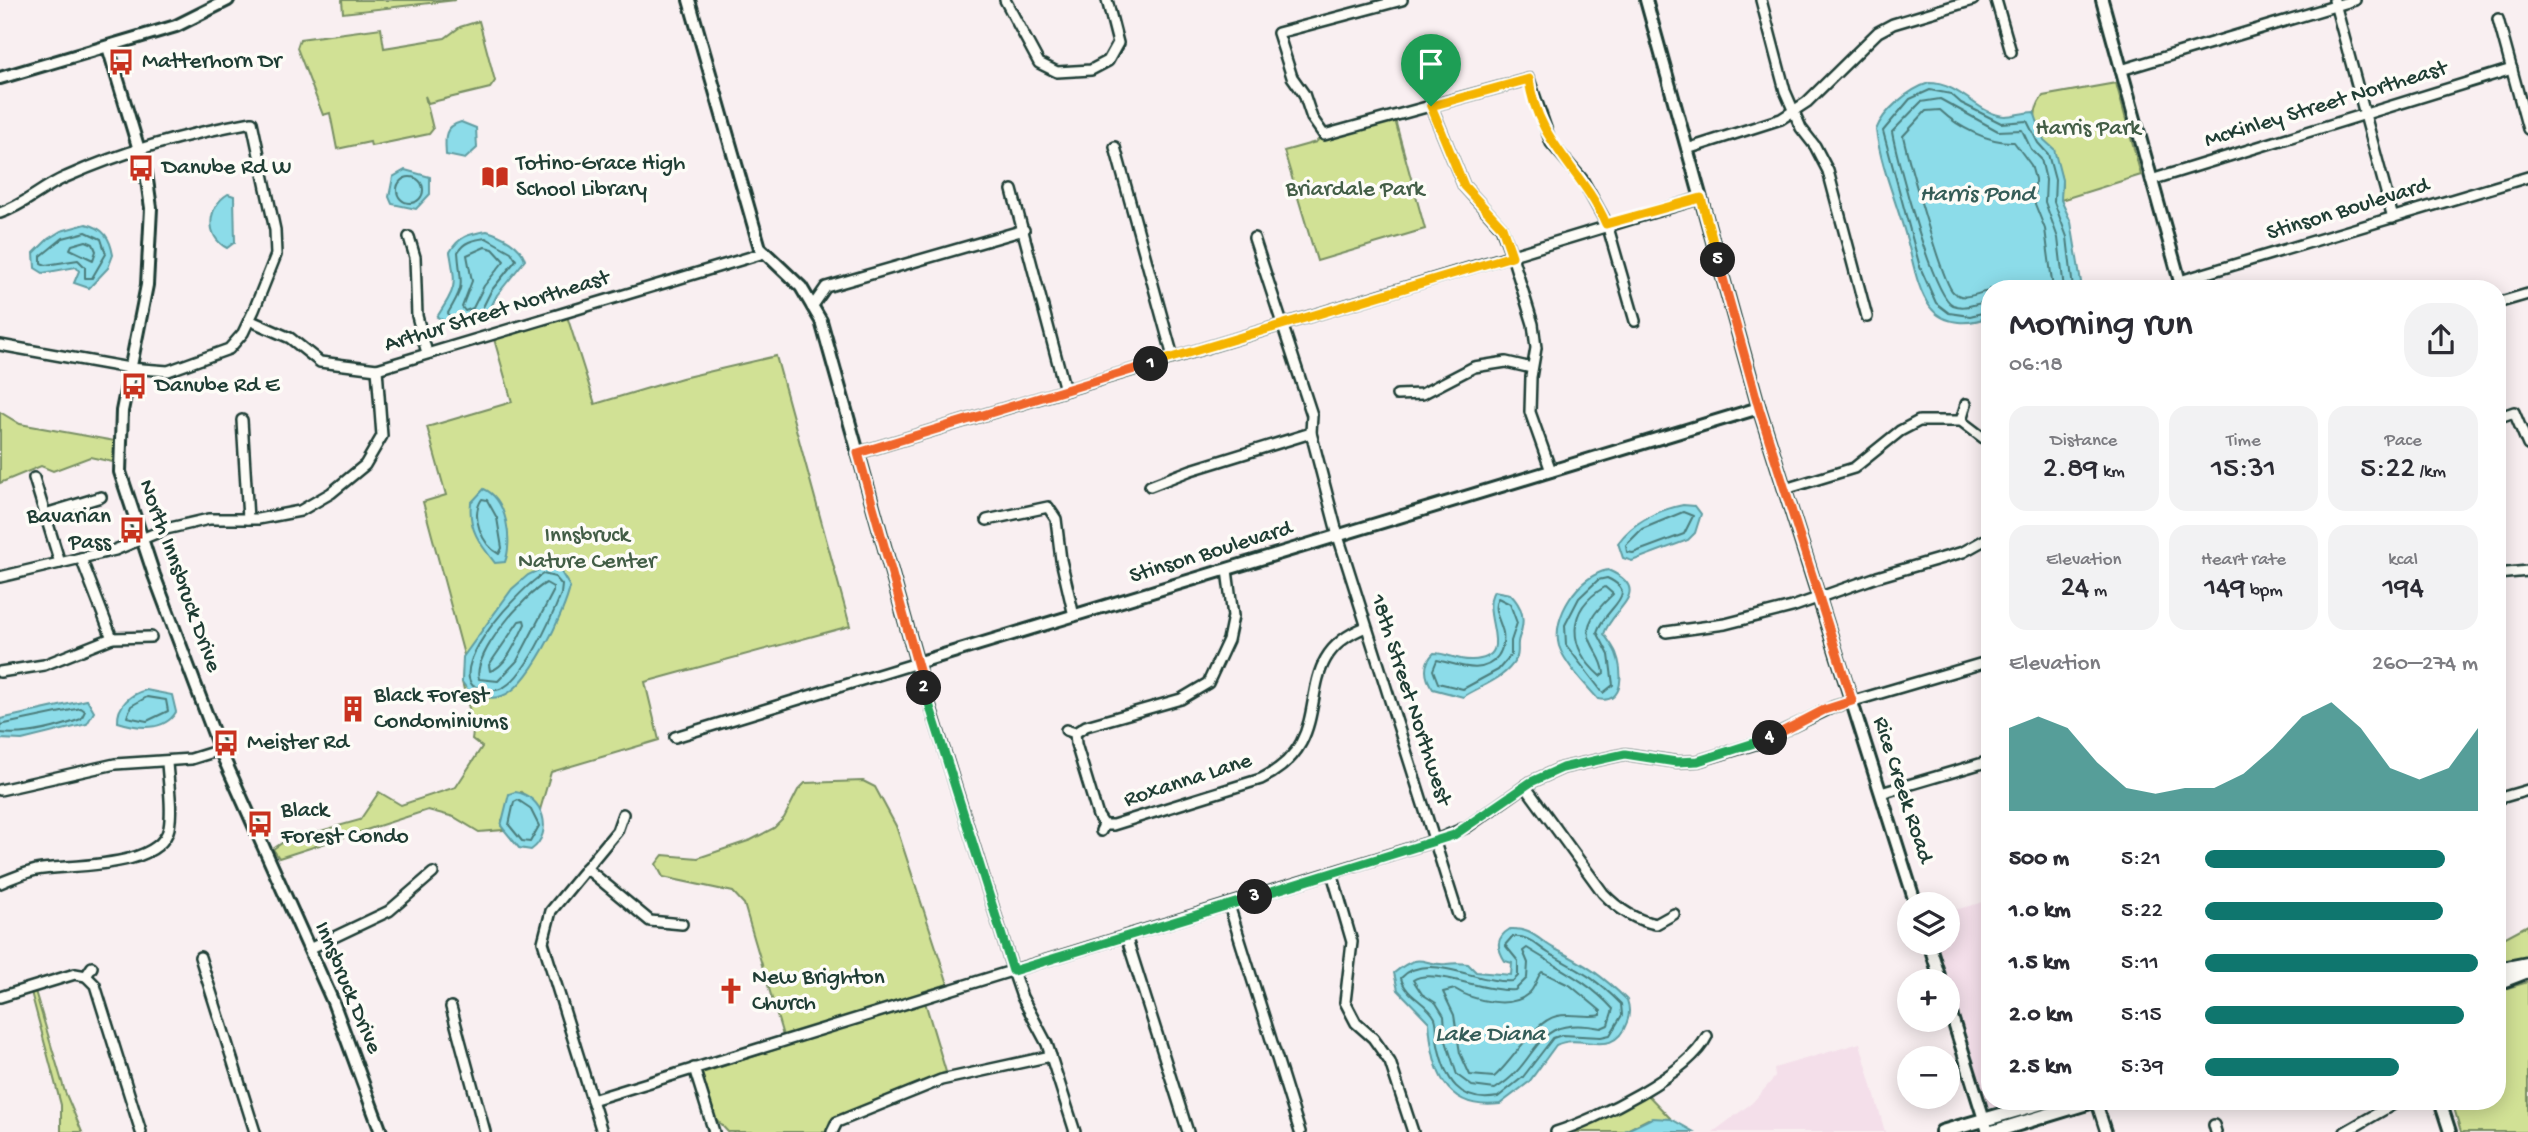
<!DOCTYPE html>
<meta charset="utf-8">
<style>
body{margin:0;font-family:"Gochi Hand",sans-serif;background:#f2f2f3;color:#2b2b33;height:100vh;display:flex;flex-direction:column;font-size:26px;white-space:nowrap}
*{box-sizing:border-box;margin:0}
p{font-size:23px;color:#7c7c81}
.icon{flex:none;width:38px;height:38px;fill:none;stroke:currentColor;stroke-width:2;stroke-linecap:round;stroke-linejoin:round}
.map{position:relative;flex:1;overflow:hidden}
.panel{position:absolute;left:1981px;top:280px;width:525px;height:830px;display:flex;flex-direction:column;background:#fff;border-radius:28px;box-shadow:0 4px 18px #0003}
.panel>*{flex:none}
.controls{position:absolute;left:1897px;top:892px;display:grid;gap:14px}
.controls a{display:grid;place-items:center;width:63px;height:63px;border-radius:50%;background:#fff;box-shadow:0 4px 18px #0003;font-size:35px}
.pin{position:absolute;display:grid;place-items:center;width:60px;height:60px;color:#fff;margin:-72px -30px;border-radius:50% 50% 50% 0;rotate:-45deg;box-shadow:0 0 7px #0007}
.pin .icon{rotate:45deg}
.km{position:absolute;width:35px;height:35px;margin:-18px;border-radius:50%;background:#222;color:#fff;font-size:19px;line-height:35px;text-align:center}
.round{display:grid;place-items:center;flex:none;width:74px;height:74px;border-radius:28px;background:#f2f2f3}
.headline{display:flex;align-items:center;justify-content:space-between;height:119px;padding:0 28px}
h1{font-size:38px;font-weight:600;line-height:52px}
.metrics{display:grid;grid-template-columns:repeat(3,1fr);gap:10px;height:119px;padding:7px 28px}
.metrics div{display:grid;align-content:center;border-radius:18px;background:#f2f2f3;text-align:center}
.metrics b{font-size:30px;font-weight:600}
.metrics small{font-size:19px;font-weight:400}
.metrics p{font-size:19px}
.chart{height:196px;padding:14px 28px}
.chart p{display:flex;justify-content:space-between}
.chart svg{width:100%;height:126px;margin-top:7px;fill:#0f766e;opacity:.7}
ul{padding:0 28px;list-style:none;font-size:23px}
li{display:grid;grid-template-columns:112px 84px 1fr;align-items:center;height:52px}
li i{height:18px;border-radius:9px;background:#0f766e}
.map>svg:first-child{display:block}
</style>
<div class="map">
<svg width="2528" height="1132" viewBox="0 0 2528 1132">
<rect width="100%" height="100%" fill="#f9eff1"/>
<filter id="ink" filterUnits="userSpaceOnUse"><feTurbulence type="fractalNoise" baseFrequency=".0143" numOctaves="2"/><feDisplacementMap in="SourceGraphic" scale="14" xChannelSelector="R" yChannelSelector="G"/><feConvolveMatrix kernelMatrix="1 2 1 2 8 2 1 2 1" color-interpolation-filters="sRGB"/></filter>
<g filter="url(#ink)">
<g fill="#f4dfea">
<path d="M1990,900V1101H2016L1994,1108L1988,1106L1937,943H1948V912Z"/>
<path d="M1860,1043L1885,1132H1713L1752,1103L1775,1077L1774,1068Z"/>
</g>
<g fill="#d1e195" stroke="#788f64" stroke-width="2">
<path d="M342,0H456L343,13Z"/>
<path d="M479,21L495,81L490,88L428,103L425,96L433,129L429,134L371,146L370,142L337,149L330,113L323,115L297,48L300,39L381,28L384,48L445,38L460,27Z"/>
<path d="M2116,83L2141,175L2061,200C2060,194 2062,189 2062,184C2060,153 2018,128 2043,96Z"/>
<path d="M1395,120L1425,229L1317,261L1284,151L1316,142L1320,138L1326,139Z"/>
<path d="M567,316L595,404L682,378L776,356L850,626L645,682L659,740L551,772L540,810L521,792L502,820L503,830L479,832L454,817L428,810L279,858L273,849L285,841L360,820L379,792L401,805L456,787L482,747L472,739L474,727L462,682L464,655L423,502L446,495L427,427L512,402L494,339Z"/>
<path d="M0,412L20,424L115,441L113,462L90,457L53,471L41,466L0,483Z"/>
<path d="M863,781L875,787L896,826L948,984L922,992L946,1072L835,1117L830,1121L826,1132H728L715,1118L702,1073L786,1046L744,904L733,892L663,877L656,864L663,855L698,858L751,840L774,828L784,818L798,790L805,783Z"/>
<path d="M2528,925V957L2504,963L2498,941Z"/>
<path d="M2528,982V1132H2461L2452,1101H2497V991Z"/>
<path d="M35,991L65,1092L82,1132H61V1105L31,992Z"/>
<path d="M1647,1094L1671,1119H1648L1623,1132H1573Z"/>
</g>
<g fill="#8cdce9" stroke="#609ca1" stroke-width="2">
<path d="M1929,83C1961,83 1978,115 2005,116C2014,116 2024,112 2034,112L2044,140L2054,149L2062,180L2061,200L2071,222L2081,282L2079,289H1990V316C1971,325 1944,326 1930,307C1917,289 1913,261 1907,240C1897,203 1881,168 1876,130C1883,111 1909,89 1929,83Z"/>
<path d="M461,122L476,128L477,148L465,159L446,155C445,138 443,127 461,122Z"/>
<path d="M405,170L430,177V194L416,209L392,204L389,197L393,177Z"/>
<path d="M228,194L234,196L235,242L227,248C204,236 208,206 228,194Z"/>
<path d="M86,224C104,228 110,238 113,255L108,268L89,288L74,283L79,271L76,267L43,273L35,268L34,253L48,239L61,231Z"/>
<path d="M487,231C501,235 521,245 525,260L497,295L485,319C469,330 454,327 437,317C457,286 456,287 450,252C459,236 469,234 487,231Z"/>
<path d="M484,489C507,499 513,541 505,562L495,563C480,544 468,529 471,503Z"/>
<path d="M1683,505L1695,506L1701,514L1695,533L1688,540L1632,561L1623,558L1618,543C1633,522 1658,510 1683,505Z"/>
<path d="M547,566L561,572L570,587C565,613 528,688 502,696C492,700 480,696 470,693L462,682L463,657L512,589L528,575Z"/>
<path d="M1608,570C1655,591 1612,608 1604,634C1608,640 1613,646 1616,653C1623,670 1625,705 1598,699C1585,684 1565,664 1559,646C1551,617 1579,575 1608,570Z"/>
<path d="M1494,591L1510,594C1523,607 1526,620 1519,638C1516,645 1520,652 1516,659C1505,679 1482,685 1463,697L1433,689C1424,677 1423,663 1434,653C1447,653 1458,661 1472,660C1518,658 1479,616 1494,591Z"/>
<path d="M146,690L172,695L176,712C164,732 137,728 118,722C117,705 131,694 146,690Z"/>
<path d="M87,700L94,712L87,724L22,740L0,739V719Z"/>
<path d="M515,792C543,795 555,833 531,850L519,848L501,826L509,794Z"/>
<path d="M1510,929C1532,928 1538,940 1555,949C1585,964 1603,976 1627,1000C1630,1008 1630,1014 1627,1022C1613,1061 1583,1032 1556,1045L1529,1082L1500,1104C1444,1111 1432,1069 1429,1022L1398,990L1394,973C1422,950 1422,966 1446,964C1454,963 1460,963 1468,964L1476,972L1511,975L1512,963L1505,961C1497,948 1495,938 1510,929Z"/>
<path d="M1652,1118L1671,1119L1694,1132H1623Z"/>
</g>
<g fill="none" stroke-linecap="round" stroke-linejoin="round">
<g stroke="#4b7d7c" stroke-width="2">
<circle cx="410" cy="190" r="13"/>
<path d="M86,232L101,239L106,254L92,278H85V267L78,260L46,265L41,263V256L63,238Z"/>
<path d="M486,238L511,252L516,260L491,291L479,315L465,320L450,317L448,313C467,282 460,284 458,252C464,241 474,240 486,238Z"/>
<path d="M86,241L93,244L96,251L93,260L70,249L72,245Z"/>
<path d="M485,247L493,249L504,261L484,286L473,308L465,311L462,307L472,281L467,255Z"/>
<path d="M1990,291C1978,292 1964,302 1953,292C1942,282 1908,158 1903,136L1926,111L1940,110C1959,128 1989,143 2014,142L2031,165L2035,179V204L2045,229L2053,289"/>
<path d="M1990,302C1976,302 1967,310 1953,305C1933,297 1897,159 1892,132L1921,102L1940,99L1998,131L2022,130L2031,149L2041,159L2046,180L2045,202L2058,238L2064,289"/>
<path d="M1990,311L1970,316L1949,313L1936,303L1920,267L1883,131L1910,99L1930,90L1951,94L1961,103L2001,123L2027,121L2038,143L2048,154L2055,180L2054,202L2067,237L2073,289"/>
<path d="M482,499L487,500L497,518L502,548L499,554C482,545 470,516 482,499Z"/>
<path d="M1683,512L1693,516L1684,534L1633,553L1627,552L1626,545L1642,529Z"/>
<path d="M543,574L555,577L562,585L561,594C552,617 524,681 500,689C492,692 481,689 473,686C450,662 522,587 543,574Z"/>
<path d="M1607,578C1642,594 1605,607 1597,632L1609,655L1613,685L1603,693L1566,645L1565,625L1579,598L1598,580Z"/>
<path d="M546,583L553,587V592L517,661L498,681L479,679C472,655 524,595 546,583Z"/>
<path d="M1605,587L1613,594C1601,606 1581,623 1591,642C1596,654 1603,660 1604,673L1600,676C1568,648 1565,610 1605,587Z"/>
<path d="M1498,598L1510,604L1517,623L1511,641V655L1498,670L1463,689L1438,683L1433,670L1437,660C1457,664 1483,677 1498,656C1503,649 1505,637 1502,629C1499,618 1492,609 1498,598Z"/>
<path d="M524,620L525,624C518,638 506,668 490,671L489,665L519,621Z"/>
<path d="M147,697L166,700L168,711L147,721L127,717L131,706Z"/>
<path d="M0,725L81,708L85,711L81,719C57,728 26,736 0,733"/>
<path d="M518,800L530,808L539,826L530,842L522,841L509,825L514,802Z"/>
<path d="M1512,937C1530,935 1536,946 1550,954C1582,972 1594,977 1621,1004L1622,1015L1610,1035L1601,1037L1562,1035L1553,1038L1523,1077L1498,1097C1459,1104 1445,1079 1438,1045C1436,1036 1438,1026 1435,1018C1427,1002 1406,997 1401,978C1426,950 1480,985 1513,981L1518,976V961L1505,945Z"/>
<path d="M1527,948C1557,967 1589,982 1613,1009L1608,1025L1601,1028C1529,1014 1544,1060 1495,1089L1472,1086L1457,1075L1446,1041L1444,1016L1436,1003L1422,994L1413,980C1433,967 1485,993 1515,990L1527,978L1528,963L1523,951Z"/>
<path d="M1542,972L1571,986L1601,1011V1015C1588,1018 1571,1013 1557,1016C1534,1021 1513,1061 1494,1077L1470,1075L1460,1053L1454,1015L1443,992L1455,989C1472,1000 1510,1010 1528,994C1536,988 1536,977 1542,972Z"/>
</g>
<g stroke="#1f3d34" stroke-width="14">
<g id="minor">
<path d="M1005,0L1039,63L1057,72L1091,70L1108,61L1118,43L1107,0"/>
<path d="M1402,0L1278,33L1292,77L1304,94L1312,118L1324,135L1529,79L1551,143L1582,179L1607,224L1635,321"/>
<path d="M1761,0L1785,91L1801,128L1815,146L1828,171L1867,317"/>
<path d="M1996,0L2011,52"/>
<path d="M2334,0L2393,218"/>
<path d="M2498,19L2528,129"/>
<path d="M2121,70L2355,0"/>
<path d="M1431,106L1464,186L1501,227L1512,256L1533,324L1536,348L1531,377L1530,412L1551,471"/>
<path d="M1115,147L1173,357"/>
<path d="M1687,149L1781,119L1807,102L1878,32L1893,24L1973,0"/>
<path d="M2151,180L2512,69"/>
<path d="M1012,190L1065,390"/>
<path d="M0,213C25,205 42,187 66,177C124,151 190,133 252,122L275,230L276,255L254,310L243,333L229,349L168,371L129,368L0,345"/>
<path d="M409,237L415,257L417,316L427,353"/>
<path d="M1254,238L1312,415L1311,433L1338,536L1458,915"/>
<path d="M2180,281L2528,177"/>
<path d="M2497,303L2528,294"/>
<path d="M812,307L826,287L1024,230"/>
<path d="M249,320L290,338L320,362L377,369L764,253"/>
<path d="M1397,395L1422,394L1474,367L1506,362L1532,368"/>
<path d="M2497,418L2514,412L2528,445"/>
<path d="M242,420L248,519"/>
<path d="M1961,421L1966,404"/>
<path d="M858,453L1701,198"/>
<path d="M34,478L60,563"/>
<path d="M1150,486L1191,470L1311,433"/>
<path d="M1785,489L1854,468L1900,431L1919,421H1961L1990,443"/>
<path d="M45,514L101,497"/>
<path d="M987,520L1048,507L1056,519L1061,560L1074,616"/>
<path d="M81,558L112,638"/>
<path d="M2497,574L2528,571"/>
<path d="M0,577L115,550L166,529L209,519H258L300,511L331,493L365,465L382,436L377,369"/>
<path d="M1666,632L1725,624L1792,607L1877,577L1963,552L1990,537"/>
<path d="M0,672L44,665L112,638L151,637"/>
<path d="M1066,730L1075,733L1086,726L1181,699L1208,683L1228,640L1233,616L1227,570"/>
<path d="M1075,733L1076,744L1098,816L1104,825"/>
<path d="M675,737L917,663L1013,971L1022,997L1047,1044L1075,1132"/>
<path d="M1525,786L1603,893C1618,909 1634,920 1656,924L1674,914"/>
<path d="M0,790L115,764L191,759L220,750"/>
<path d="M1881,793L1983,763"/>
<path d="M2497,799L2528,790"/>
<path d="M1101,831L1104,825H1113L1261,779C1346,737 1281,660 1366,627"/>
<path d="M586,868L650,921L682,924"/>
<path d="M1332,873L1352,942L1345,1002L1356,1023L1373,1038L1390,1062L1413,1132"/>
<path d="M0,883C12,878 24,873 36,870C68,864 160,870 169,828C173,807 168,783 167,762"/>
<path d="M1229,905L1300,1132"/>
<path d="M1126,936L1188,1132"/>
<path d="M309,949L389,911L433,873"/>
<path d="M200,957L255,1132"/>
<path d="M86,976L95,985L141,1132"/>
<path d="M0,997L75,974L86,976L92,967"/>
<path d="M451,1007L485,1132"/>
<path d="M694,1068L714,1132"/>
<path d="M592,1100L1434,841L1467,827L1531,782L1562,768L1625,754L1677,762L1698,761L1758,743L1833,707L1990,661"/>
<path d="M2096,1101L2106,1132"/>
<path d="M2214,1125L2216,1132"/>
<path d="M602,1132L543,942L551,911L617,831L623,814"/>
<path d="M832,1132L837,1122L941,1080L1051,1056"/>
<path d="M1556,1132C1597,1119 1689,1074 1707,1036"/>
<path d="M2345,1132L2399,1101"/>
</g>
</g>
<g stroke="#1f3d34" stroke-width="16">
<g id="tertiary">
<path d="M689,0L760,248L801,287L821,321L917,663L1759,408"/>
<path d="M1646,0L1759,408L1916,905"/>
<path d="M2102,0L2182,289"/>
<path d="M108,47L146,173L151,208L147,285L122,411L120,472L154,575L220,750L333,1002L381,1132"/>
<path d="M0,78L176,26L228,0"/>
<path d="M1929,943L1941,982"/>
<path d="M1948,1004L1988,1132"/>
<path d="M2440,1101L2450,1132"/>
</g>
</g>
<g stroke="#1f3d34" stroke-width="18">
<g id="secondary">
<path d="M2497,970L2528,964"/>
<path d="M2497,983L2528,971"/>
<path d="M1942,1132L2049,1101"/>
<path d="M1992,1132L2094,1101"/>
</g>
</g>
<use href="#minor" stroke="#fdfcf7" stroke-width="9"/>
<use href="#tertiary" stroke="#fdfcf7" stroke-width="10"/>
<use href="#secondary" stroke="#fdfcf7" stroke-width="12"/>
</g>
</g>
<g fill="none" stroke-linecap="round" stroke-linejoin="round" filter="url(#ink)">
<g stroke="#fff" stroke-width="14">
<path id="split-1" d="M1151,364L1512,256L1502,227L1464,186L1431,106"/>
</g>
<g stroke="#fff" stroke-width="14">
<path id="split-2" d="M924,688L858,453L1151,364"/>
</g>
<g stroke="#fff" stroke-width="14">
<path id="split-3" d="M924,688L1013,971L1255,897"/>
</g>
<g stroke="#fff" stroke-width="14">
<path id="split-4" d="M1255,897L1454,835L1531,782L1562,768L1625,754L1676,762L1698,761L1770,738"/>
</g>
<g stroke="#fff" stroke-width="14">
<path id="split-5" d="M1718,260L1759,408L1852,701L1824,710L1770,738"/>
</g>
<g stroke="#fff" stroke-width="14">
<path id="split-6" d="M1431,106L1529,79C1536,141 1583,170 1606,224L1701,198L1718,260"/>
</g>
<use href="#split-1" stroke="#f5b400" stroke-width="9"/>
<use href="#split-2" stroke="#f0652b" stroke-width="9"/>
<use href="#split-3" stroke="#22a559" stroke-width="9"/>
<use href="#split-4" stroke="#22a559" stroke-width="9"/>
<use href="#split-5" stroke="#f0652b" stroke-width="9"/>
<use href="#split-6" stroke="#f5b400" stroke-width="9"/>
</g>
<defs>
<g id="bus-bare" transform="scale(2.1)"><path d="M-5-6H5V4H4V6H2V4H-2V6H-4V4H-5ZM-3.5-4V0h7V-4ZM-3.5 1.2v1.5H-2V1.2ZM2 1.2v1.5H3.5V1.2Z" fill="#c8321e" stroke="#fdfcf7" stroke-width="2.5" paint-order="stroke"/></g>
<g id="library-bare" transform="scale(2.1)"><path d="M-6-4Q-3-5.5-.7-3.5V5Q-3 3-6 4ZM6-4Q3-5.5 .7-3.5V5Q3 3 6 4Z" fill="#c8321e" stroke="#fdfcf7" stroke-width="2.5" paint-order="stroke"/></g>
<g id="building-bare" transform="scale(2.1)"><path d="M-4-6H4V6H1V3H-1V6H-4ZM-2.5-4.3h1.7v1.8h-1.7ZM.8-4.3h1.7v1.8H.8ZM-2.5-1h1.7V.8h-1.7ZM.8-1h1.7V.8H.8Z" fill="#c8321e" stroke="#fdfcf7" stroke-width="2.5" paint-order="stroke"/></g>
<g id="church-bare" transform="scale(2.1)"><path d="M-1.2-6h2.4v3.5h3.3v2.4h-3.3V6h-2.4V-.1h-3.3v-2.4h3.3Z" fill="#c8321e" stroke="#fdfcf7" stroke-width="2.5" paint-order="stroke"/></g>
</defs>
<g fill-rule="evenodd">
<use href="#bus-bare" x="121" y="62"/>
<use href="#bus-bare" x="141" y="168"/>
<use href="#library-bare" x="495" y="177"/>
<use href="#bus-bare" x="134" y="386"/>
<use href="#bus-bare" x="132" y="530"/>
<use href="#building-bare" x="353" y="709"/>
<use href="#bus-bare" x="226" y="743"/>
<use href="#bus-bare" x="260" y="824"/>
<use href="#church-bare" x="731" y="991"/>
</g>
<g text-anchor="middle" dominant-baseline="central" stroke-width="7" stroke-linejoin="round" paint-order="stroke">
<g font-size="23" fill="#1f3d34" stroke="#fdfcf7" text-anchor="start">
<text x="142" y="62">Matterhorn Dr</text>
<text x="516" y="164">Totino-Grace High<tspan x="516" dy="26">School Library</tspan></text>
<text x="162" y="168">Danube Rd W</text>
<text x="155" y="386">Danube Rd E</text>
<text x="111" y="517" text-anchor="end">Bavarian<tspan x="111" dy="26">Pass</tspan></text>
<text x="374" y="696">Black Forest<tspan x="374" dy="26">Condominiums</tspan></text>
<text x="247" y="743">Meister Rd</text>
<text x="281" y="811">Black<tspan x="281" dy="26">Forest Condo</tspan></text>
<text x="752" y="978">New Brighton<tspan x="752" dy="26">Church</tspan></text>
</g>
<g font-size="23" fill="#1f3d34" stroke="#fdfcf7">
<text transform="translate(2326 105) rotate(-17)">McKinley Street Northeast</text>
<text transform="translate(2348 210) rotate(-17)">Stinson Boulevard</text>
<text transform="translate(497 312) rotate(-17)">Arthur Street Northeast</text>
<text transform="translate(1211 553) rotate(-17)">Stinson Boulevard</text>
<text transform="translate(179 576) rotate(70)">North Innsbruck Drive</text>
<text transform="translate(1410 700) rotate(72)">18th Street Northwest</text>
<text transform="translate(1188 781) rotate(-18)">Roxanna Lane</text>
<text transform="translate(1902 790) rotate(72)">Rice Creek Road</text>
<text transform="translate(347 988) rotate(67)">Innsbruck Drive</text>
</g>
<g font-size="23" fill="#435e47" stroke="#fdfcf7">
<text x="2088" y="129">Harris Park</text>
<text x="1355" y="190">Briardale Park</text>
<text x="587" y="536">Innsbruck<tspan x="587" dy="26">Nature Center</tspan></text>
</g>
<g font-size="24" font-style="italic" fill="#355d58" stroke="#fdfcf7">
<text x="1977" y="195">Harris Pond</text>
<text x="1490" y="1035">Lake Diana</text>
</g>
</g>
</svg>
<div class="controls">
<a><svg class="icon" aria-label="layers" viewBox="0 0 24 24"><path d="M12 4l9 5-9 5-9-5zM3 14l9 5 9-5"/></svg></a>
<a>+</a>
<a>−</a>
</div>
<div class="pin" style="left:1431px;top:106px;background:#1e9e55"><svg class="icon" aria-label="arrive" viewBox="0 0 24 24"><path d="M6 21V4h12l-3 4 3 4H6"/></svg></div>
<b class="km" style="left:1151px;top:364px">1</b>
<b class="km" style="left:924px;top:688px">2</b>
<b class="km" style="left:1255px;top:897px">3</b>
<b class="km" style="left:1770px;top:738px">4</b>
<b class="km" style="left:1718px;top:260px">5</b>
<section class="panel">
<div class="headline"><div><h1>Morning run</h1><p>06:18</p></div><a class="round"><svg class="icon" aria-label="share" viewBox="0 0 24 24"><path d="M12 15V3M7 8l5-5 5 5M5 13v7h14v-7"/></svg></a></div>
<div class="metrics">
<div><p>Distance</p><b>2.89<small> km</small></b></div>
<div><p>Time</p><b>15:31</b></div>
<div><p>Pace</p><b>5:22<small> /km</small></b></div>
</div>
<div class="metrics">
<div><p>Elevation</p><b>24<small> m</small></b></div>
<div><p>Heart rate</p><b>149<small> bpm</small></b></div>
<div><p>kcal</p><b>194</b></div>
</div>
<div class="chart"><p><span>Elevation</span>260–274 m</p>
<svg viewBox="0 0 160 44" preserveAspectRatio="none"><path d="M0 44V15L10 11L20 15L30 27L40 36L50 38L60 36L70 36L80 31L90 22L100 11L110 6L120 15L130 29L140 33L150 29L160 15V44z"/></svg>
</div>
<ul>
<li><b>500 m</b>5:21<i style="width:88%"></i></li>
<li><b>1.0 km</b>5:22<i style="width:87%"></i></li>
<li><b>1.5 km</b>5:11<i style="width:100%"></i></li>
<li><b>2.0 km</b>5:15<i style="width:95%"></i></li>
<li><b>2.5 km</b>5:39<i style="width:71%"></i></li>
</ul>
</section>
</div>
